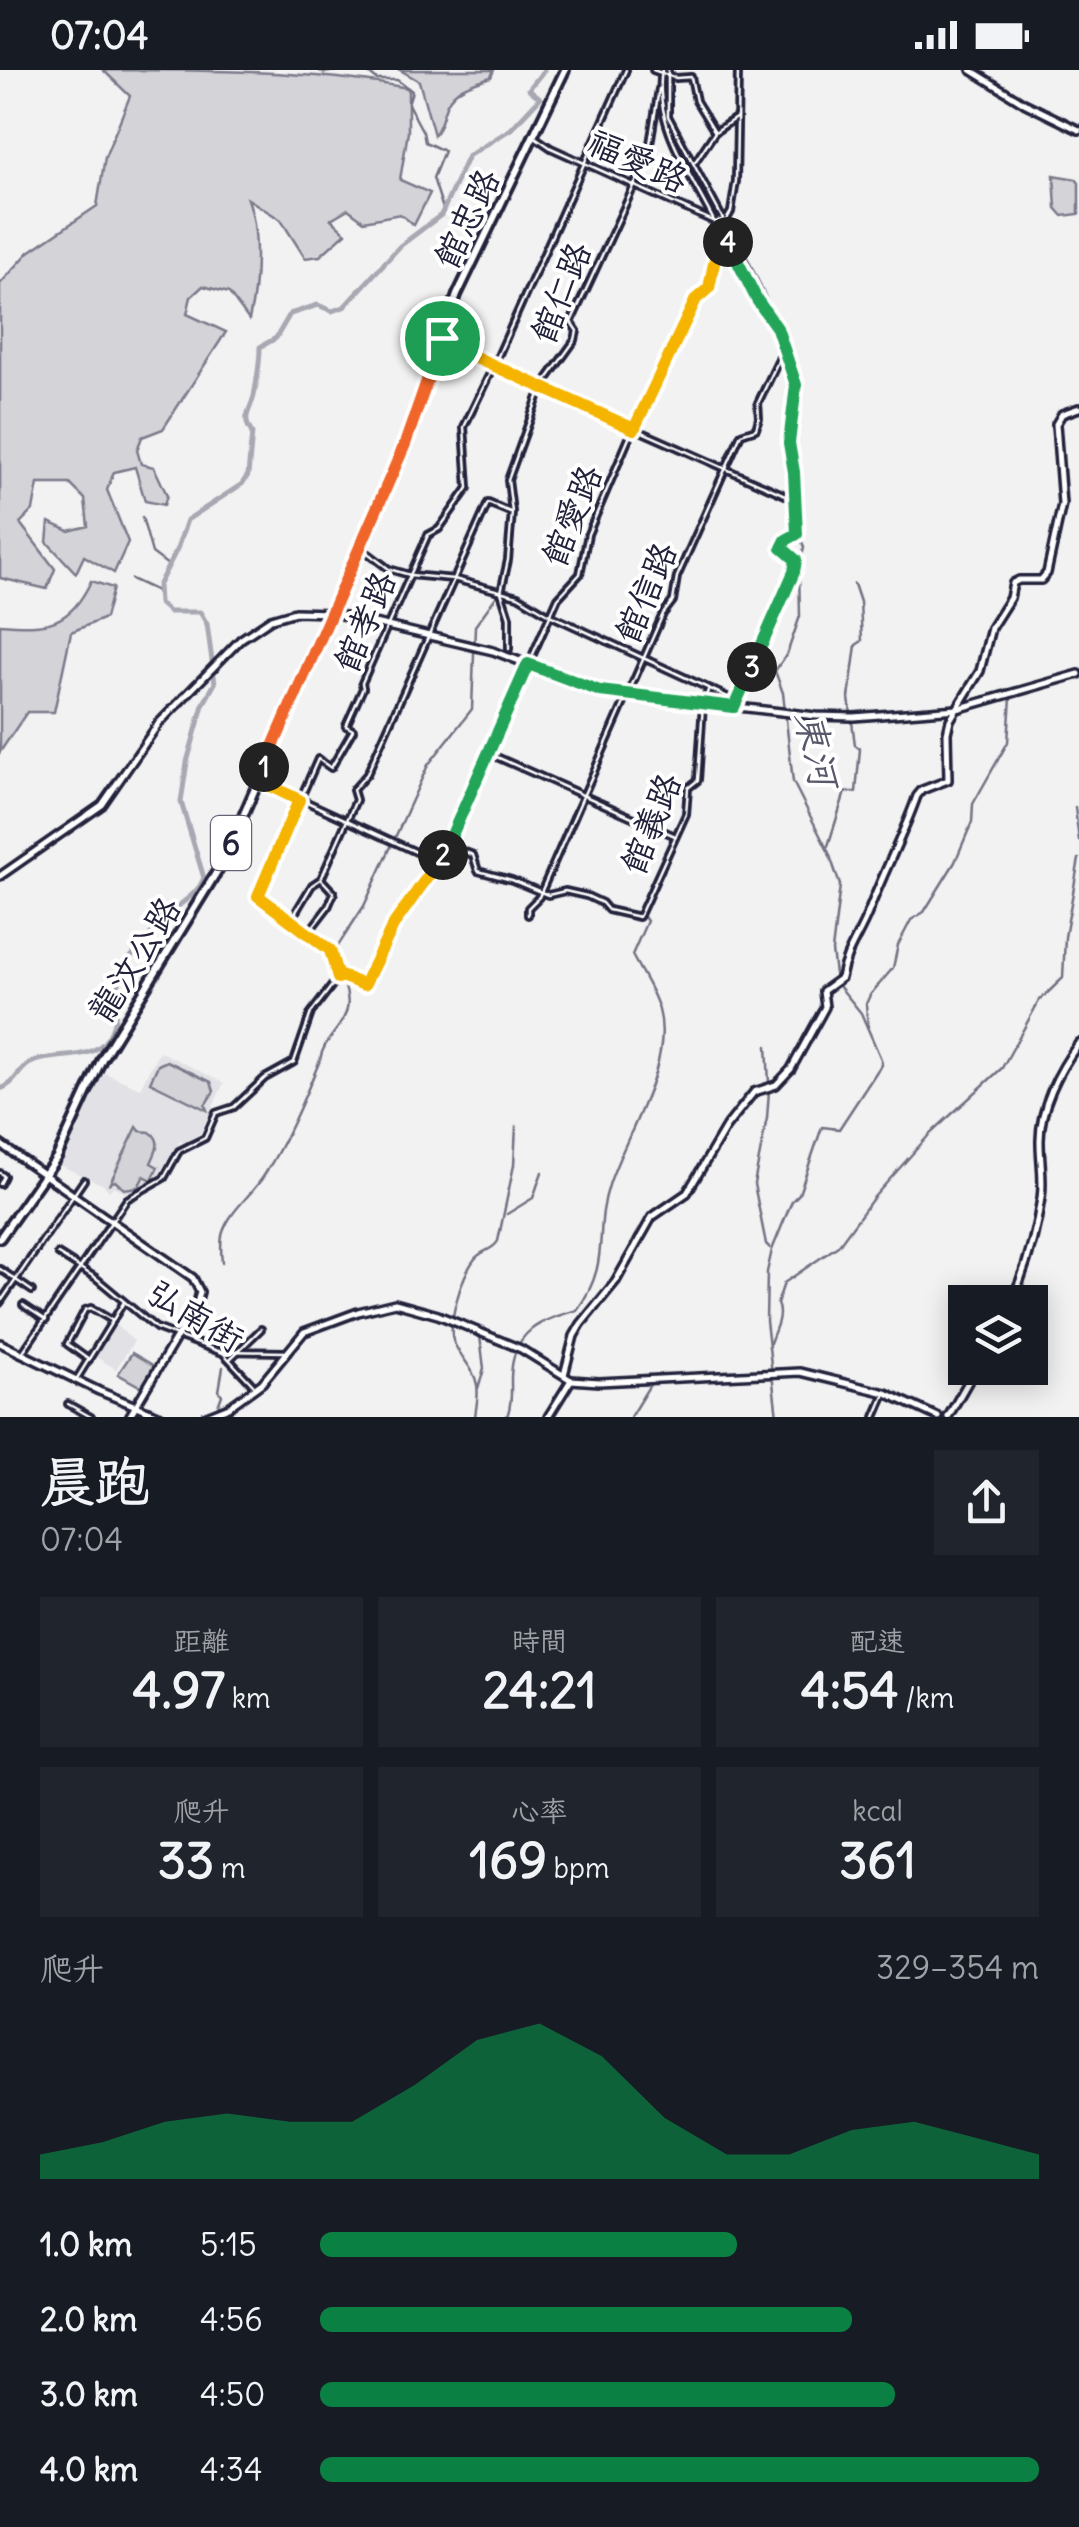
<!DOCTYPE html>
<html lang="zh-TW">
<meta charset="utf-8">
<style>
body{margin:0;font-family:Delius,"LXGW WenKai TC",sans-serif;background:#20242c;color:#f1f3f6;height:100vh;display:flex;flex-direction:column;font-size:38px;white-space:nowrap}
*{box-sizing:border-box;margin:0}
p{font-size:32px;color:#9ea1a6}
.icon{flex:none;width:55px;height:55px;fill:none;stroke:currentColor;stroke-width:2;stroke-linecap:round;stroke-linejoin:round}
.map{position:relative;height:1347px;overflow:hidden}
.side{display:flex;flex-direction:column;background:#171b24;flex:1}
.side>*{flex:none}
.buttons{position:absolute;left:948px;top:1215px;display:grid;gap:20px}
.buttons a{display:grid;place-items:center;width:100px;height:100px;border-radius:0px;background:#171b24;box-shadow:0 5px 25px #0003;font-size:50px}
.pin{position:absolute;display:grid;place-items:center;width:85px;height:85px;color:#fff;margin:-42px;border:5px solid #fff;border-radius:50%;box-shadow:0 2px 10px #0007}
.km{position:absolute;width:50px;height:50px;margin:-25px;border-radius:50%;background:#222;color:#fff;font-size:28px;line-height:50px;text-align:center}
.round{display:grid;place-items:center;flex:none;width:105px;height:105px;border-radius:0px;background:#20242c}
.summary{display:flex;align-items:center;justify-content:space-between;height:170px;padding:0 40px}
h1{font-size:55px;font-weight:700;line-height:75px}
.stats{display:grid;grid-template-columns:repeat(3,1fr);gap:15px;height:170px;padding:10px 40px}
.stats div{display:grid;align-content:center;border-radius:0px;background:#20242c;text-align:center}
.stats b{font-size:50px;font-weight:700}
.stats small{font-size:28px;font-weight:400}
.stats p{font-size:28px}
.chart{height:280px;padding:20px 40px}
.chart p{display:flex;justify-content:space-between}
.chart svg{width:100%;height:180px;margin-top:10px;fill:#0b8043;opacity:.7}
ul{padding:0 40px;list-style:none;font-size:32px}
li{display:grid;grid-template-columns:160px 120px 1fr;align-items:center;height:75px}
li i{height:25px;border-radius:12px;background:#0b8043}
.status{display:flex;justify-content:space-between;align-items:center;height:70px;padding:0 50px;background:#171b24;direction:ltr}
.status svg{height:28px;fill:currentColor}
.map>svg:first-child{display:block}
</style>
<div class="status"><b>07:04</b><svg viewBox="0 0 49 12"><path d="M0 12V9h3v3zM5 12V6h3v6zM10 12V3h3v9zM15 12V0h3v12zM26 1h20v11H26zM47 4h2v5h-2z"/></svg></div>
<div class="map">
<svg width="1079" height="1347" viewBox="0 0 1079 1347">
<rect width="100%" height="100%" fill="#f2f2f3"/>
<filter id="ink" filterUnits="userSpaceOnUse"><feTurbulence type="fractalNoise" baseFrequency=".01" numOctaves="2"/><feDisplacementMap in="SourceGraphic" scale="20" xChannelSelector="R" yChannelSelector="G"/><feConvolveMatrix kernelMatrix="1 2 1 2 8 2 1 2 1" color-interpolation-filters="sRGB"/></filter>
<g filter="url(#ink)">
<g fill="#e2e2e6">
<path d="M159,981L224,1013L200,1064L185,1073L179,1071V1076L161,1106L128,1125L114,1116L109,1121L104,1115L61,1096L59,1091L100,1001L140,1018Z"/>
<path d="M113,1253L134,1271L116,1299L94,1286Z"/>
</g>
<g fill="#d3d3d8" stroke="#7a7a8a" stroke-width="2.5">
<path d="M103,0C204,0 311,0 408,18V62L400,110L430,123L414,155L400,144L364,151L348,139L331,149L346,163L320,186L305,188L281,150L248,129C260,162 257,216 249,250L229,223L203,216L191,227L187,244L226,262L163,359L142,367L137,380L141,394L154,397L167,425L164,435L145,431L135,397L114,402L107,420L128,472L114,503L84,486L76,503L47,472L49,452L69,461L88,456L85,429L70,414H38L33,440L20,453L55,499L47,519L0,508V214L29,182L97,136L105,87L130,26Z"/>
<path d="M400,0H494L491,7C470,14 450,18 444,42C441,52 440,58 434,65L419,11Z"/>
<path d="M1054,105L1076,109L1079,113V144L1063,146L1056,138Z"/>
<path d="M91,511L113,518L105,548L71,562L54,642H27L0,682V554C47,558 70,556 91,511Z"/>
<path d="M167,991L211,1012L214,1021L205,1035L207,1040L150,1012L158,995Z"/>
<path d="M137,1057L140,1061L150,1062C163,1071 156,1081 151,1093L158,1097L152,1110L144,1106L138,1117L124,1119L115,1111L110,1113Z"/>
<path d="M132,1283L156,1297L143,1318L118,1304Z"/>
</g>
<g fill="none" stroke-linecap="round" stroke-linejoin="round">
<g stroke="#727282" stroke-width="2.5">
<path d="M318,0L323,3L343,0"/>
<path d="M365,0L377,10H397L412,21L408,34L423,62L425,72L444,81L433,108L444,142"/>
<path d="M665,0L667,44L672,59L735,177L746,185L763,221L786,276L797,317L791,372L798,414L799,461L804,478L799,498L800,546L787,584L775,601L783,623L793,712L829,783L840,815L832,881L835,904L840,917L861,943L881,989V995L839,1059L822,1057L799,1124L792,1131L772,1180L767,1202L766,1251L777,1347"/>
<path d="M142,447L152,483L168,495"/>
<path d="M131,509L159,522"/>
<path d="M1075,737L1079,771"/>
<path d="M828,776L845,722H856L860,679L855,675L849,628L856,575L862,571L860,532L854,514"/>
<path d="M312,863L334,882"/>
<path d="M868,957L866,934L870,925L893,898L898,875L911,850L924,842L955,792L972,752L973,734L1008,672L1011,627"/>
<path d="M767,976L769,1013"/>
<path d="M769,1021L767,1048L754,1114L766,1174L770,1178"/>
<path d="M507,1144L533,1128L542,1102"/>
<path d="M222,1193C221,1183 220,1171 223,1162C231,1139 253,1124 265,1104C287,1069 304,1029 320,990C323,969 342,960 347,939C351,923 337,899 334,882L364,836L428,695L472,639L475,556L498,524"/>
<path d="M770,1273C774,1261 783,1246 777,1234L784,1213L838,1176L874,1127L929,1065L1002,998L1039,931L1063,908L1065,867L1079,789"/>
<path d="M478,1318L484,1299L480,1266"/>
<path d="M217,1339L222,1325L219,1321L223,1297"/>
<path d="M475,1347C476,1337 479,1325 477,1315C474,1298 461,1288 454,1273C446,1255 462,1206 474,1190C481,1180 493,1181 498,1171L514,1095L516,1056"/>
<path d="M507,1347C512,1332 511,1322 511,1308C512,1260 540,1251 577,1240C612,1192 593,1163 609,1115C625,1065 674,995 659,940C654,921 641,903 632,885L647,851L642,844L647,836"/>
<path d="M630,1347L651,1313"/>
</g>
<path stroke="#a8a8b2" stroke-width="5" d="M0,1019C17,1014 19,996 35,991C58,983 92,991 107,969C122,947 112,916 126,894C139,875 157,857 173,841C185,829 198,824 204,808L181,732L187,692L203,635L215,613L207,554L200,542H169L159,533L158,516L177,479L187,450L242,414L248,405L252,363C241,347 250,342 254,326C257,310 260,293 260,277L276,268L290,244L318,235L332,241L344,237L400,176L441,145L468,86L511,59L540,28L529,19L544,0"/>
<g stroke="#22223b" stroke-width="10">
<g id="minor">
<path d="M653,0L676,8L691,7L696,31L715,62"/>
<path d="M662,0C653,53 691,105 714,151"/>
<path d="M668,0V46L725,153"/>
<path d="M535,67L551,78L715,152L721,159L757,230L777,258L795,315L789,373L794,402L797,464L786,470L782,478L796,490L794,502L734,637"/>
<path d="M695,92L715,62L737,47"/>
<path d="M442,268L464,283L794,429"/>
<path d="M361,478L389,499L410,505L454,509L518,526L550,545L734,630"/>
<path d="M509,579V547L501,522L508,490L512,442L508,410L542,316L575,270L577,261L571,252L648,86L659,19"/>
<path d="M490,684L675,766"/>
<path d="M259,710L438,792"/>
<path d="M449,776L473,785L478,801L512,810L548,825L565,821L587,826L602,833L608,840L639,847L686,744L688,718L698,710L703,634L709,618"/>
<path d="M528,845V838L539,827L663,544L673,531L677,507L741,364L756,359L759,348L758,333L783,281"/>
<path d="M291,850L312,815L321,809L356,730L353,720L367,704L488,433L510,442"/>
<path d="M308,863L328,837L334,823L322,810"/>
<path d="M339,907L364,915L394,853L440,793L558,528L580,504L588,464L647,326L696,229L709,218L721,159L731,142L736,111L738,0"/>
<path d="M338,908L330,879L258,824L318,689L331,698L353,660L346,656L363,618L362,613L428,465L439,459L468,418L464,357L494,295L626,0"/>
<path d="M0,1103L4,1106L0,1114"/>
<path d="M58,1184L96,1208L156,1258L223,1283L253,1315"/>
<path d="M0,1199L32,1221"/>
<path d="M0,1233L84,1110"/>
<path d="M23,1235L46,1250"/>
<path d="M218,1281L285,1282"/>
<path d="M22,1283L127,1129L164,1108L179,1081L205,1068L216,1043L234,1037L265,1008L294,992L311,943L337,909"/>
<path d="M230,1289L261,1259"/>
<path d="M89,1290L67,1274L85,1240L91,1238L113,1251"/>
<path d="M76,1310L124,1232"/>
<path d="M68,1334L91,1347"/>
<path d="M875,1347L884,1326"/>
</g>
</g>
<g stroke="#22223b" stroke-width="12">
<g id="tertiary">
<path d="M971,0L1024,33L1079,60"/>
<path d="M0,1074L193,1208L200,1222L197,1233L129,1347"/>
<path d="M1011,1232C1026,1199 1036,1164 1041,1128C1044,1110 1040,1091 1040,1073C1039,1038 1059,1000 1079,973"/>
<path d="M0,1273L99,1321L163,1347"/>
<path d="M564,1305L574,1266L581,1254L616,1211L652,1147L687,1123L726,1057L754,1022L776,1015L791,999L825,937L823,921L841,908C845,883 859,866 868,843C883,803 903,766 917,726L922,720L948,710L947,663L950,650L980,601L991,558L1010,528L1013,513L1019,510H1041L1047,503L1062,434L1056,354L1062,344L1079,338"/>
<path d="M204,1347L229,1337L262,1313L304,1262L358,1242L395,1233L438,1245L521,1279L571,1310L599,1312L800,1302L886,1323L938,1347"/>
<path d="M548,1347L571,1310"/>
<path d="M948,1347L976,1298"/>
</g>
</g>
<g stroke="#22223b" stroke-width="12">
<path id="secondary" d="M0,806L102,735L159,653L241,569L271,549L295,542L332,543L493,581L599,621L816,646L854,647L957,639L1079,604"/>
</g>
<g stroke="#22223b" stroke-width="14">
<path id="primary" d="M0,1168L57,1087L102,989L224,790L405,373L457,225L565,0"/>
</g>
<use href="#minor" stroke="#fff" stroke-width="2.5"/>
<use href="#tertiary" stroke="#fff" stroke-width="5"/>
<use href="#secondary" stroke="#fff" stroke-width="5"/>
<use href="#primary" stroke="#fff" stroke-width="6"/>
</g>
</g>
<g fill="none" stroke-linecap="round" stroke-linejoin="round" filter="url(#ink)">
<g stroke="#fff" stroke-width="20">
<path id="split-1" d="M264,697L405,374L442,268"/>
</g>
<g stroke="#fff" stroke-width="20">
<path id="split-2" d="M264,697L258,710L299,730L258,826L330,880L338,908L341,906L364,915L394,854L443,785"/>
</g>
<g stroke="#fff" stroke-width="20">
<path id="split-3" d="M443,785L528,594L600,621L734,637L752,597"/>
</g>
<g stroke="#fff" stroke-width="20">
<path id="split-4" d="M728,172L757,230L777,258L796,315L789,373L794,402L797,464L786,470L782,478L796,490L794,502L752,597"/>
</g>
<g stroke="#fff" stroke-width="20">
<path id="split-5" d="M442,268L464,282L634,359L696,229L709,218L721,159L728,172"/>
</g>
<use href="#split-1" stroke="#f0652b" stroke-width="12"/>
<use href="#split-2" stroke="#f5b400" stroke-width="12"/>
<use href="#split-3" stroke="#22a559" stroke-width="12"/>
<use href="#split-4" stroke="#22a559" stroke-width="12"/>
<use href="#split-5" stroke="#f5b400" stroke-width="12"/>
</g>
<g text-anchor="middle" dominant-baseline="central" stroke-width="8" stroke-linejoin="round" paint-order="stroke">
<rect fill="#fff" stroke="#646476" stroke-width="2.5" x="211" y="746" width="40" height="54" rx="8"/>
<g font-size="32" font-weight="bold" fill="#22223b">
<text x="231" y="773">6</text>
</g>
<g font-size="35" fill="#22223b" stroke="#fff">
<text transform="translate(638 90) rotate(24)">福愛路</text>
<text transform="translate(466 148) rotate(-64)">館忠路</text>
<text transform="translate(560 222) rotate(-68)">館仁路</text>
<text transform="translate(571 445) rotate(-68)">館愛路</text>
<text transform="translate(645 522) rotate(-67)">館信路</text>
<text transform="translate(364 551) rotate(-67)">館孝路</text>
<text transform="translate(650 753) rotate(-68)">館義路</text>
<text transform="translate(134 889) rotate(-58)">龍汶公路</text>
<text transform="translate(196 1245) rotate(31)">弘南街</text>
</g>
<g font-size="38" font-style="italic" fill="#58586b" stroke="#fff">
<text transform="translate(817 679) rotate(77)">東河</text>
</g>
</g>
</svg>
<div class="buttons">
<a><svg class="icon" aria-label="layers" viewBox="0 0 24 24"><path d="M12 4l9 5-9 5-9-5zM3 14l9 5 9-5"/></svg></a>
</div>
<div class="pin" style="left:442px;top:268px;background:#1e9e55"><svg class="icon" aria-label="arrive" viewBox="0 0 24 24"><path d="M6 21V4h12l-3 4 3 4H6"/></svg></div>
<b class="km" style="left:264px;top:697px">1</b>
<b class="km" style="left:443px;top:785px">2</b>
<b class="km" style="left:752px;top:597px">3</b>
<b class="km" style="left:728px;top:172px">4</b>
</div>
<section class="side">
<div class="summary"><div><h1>晨跑</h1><p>07:04</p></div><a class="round"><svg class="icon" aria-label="share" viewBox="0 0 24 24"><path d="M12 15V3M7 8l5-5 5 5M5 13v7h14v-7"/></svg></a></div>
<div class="stats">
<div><p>距離</p><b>4.97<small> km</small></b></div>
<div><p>時間</p><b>24:21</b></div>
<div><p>配速</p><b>4:54<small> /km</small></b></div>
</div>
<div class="stats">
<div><p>爬升</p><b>33<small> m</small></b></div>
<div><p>心率</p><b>169<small> bpm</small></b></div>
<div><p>kcal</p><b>361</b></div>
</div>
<div class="chart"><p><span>爬升</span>329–354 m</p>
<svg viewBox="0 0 160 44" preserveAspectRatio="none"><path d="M0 44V38L10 35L20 30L30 28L40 30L50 30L60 21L70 10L80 6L90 14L100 29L110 38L120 38L130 32L140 30L150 34L160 38V44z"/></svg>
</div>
<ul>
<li><b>1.0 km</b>5:15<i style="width:58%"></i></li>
<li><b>2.0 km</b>4:56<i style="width:74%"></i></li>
<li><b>3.0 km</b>4:50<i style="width:80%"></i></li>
<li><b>4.0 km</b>4:34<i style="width:100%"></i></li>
</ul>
</section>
